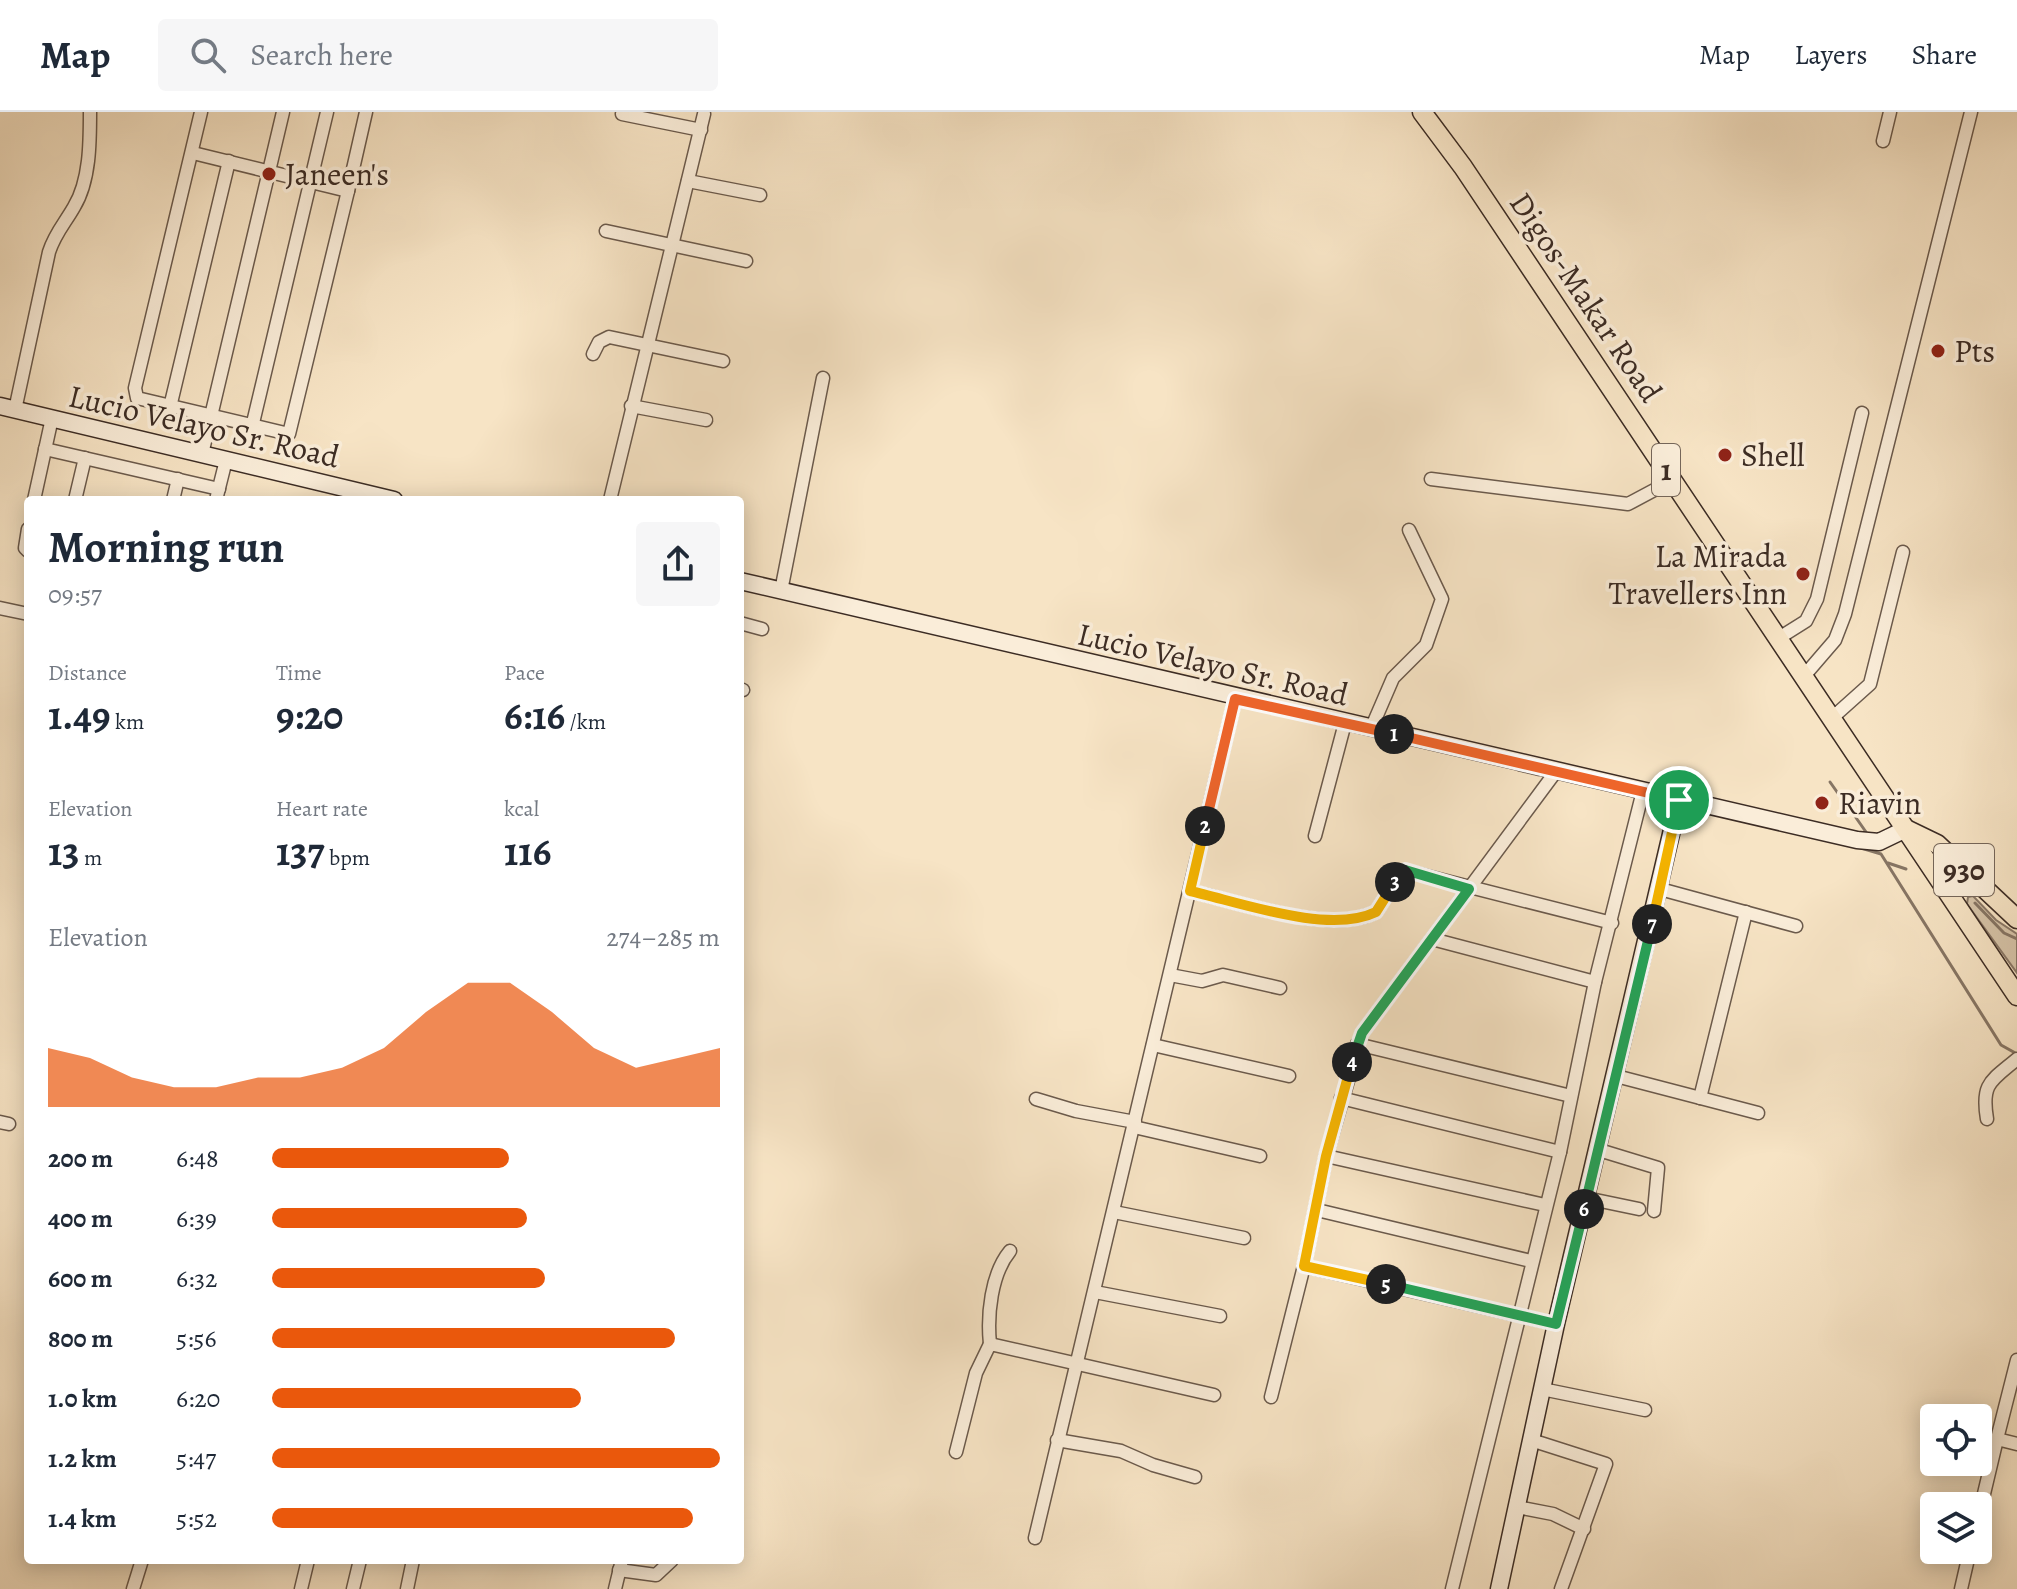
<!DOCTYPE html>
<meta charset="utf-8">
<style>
body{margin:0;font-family:Alegreya,serif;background:#f6f6f7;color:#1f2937;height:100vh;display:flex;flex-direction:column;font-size:30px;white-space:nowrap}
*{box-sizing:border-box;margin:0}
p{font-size:26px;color:#747a83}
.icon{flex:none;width:44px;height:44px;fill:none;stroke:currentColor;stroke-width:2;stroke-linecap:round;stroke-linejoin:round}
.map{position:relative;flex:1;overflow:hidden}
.panel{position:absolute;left:24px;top:384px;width:720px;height:1068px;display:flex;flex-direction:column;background:#fff;border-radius:8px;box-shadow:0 4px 20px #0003}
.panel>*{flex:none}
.fabs{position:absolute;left:1920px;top:1292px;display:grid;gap:16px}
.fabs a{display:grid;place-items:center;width:72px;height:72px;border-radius:8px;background:#fff;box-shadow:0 4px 20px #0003;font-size:40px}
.pin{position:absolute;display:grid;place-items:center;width:68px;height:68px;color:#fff;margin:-34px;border:4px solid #fff;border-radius:50%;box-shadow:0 2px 8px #0007}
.km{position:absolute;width:40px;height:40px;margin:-20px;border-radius:50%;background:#222;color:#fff;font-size:22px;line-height:40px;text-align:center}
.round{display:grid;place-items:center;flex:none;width:84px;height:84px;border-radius:8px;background:#f6f6f7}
.head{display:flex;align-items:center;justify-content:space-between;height:136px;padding:0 24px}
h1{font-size:44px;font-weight:700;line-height:60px}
.figures{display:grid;grid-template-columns:repeat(3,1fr);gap:12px;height:136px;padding:8px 24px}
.figures div{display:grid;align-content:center}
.figures b{font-size:40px;font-weight:700}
.figures small{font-size:22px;font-weight:400}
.figures p{font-size:22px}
.chart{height:224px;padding:16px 24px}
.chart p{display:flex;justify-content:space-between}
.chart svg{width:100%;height:144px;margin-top:8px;fill:#ea580c;opacity:.7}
ul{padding:0 24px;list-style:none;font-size:26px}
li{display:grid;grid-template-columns:128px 96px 1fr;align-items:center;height:60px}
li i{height:20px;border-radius:10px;background:#ea580c}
header{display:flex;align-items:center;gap:48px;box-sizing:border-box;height:112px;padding:0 40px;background:#fff;border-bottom:2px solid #e0e1e3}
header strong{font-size:38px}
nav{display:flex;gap:44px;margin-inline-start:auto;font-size:28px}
.search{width:560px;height:72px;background:#f6f6f7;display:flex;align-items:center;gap:20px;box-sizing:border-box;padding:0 28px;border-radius:8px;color:#747a83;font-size:30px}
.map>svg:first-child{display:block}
</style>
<header>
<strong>Map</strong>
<div class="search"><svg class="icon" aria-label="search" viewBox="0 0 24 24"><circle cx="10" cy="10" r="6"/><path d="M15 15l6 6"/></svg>Search here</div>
<nav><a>Map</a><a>Layers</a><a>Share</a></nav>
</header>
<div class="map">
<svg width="2017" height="1477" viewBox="0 0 2017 1477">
<rect width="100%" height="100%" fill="#f7e4c5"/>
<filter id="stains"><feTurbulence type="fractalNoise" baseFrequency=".0025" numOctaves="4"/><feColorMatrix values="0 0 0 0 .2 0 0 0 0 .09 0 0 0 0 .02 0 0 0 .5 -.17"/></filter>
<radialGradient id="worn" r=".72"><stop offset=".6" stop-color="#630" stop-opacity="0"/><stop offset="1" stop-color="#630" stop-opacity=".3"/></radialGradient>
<path fill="#d7c5aa" stroke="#8a7867" stroke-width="2" d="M1973,784L1996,808L2017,822V861L1967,792L1968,785Z"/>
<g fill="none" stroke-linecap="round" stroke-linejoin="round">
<g stroke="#867564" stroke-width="3">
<path d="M1518,658L1539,663"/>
<path d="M1830,670L1842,687"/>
<path d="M1852,700L1866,720"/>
<path d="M1861,736L1881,742L2001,933L2017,942"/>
<path d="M1888,751L1906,757"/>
<path d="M1975,791L2004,821L2017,827"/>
</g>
<g stroke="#6b5a4c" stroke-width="15">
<g id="street">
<path d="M201,0L135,276L137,286L289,322L348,79"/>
<path d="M622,2L701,18"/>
<path d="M1883,29L1890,0"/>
<path d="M193,41L348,79L366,0"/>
<path d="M688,69L760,83"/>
<path d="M606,119L746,149"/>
<path d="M593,242L599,230L609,225L723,249"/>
<path d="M631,294L706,308"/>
<path d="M170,295L229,49"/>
<path d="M15,298L49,140C55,121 65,111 74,95C90,69 90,30 90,0"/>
<path d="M252,315L327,0"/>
<path d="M45,337L219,377"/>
<path d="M202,342L283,0"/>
<path d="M1431,367L1628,392L1673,368"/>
<path d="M34,388L52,306"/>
<path d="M75,388L85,346"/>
<path d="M173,388L178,367"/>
<path d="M216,388L226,348"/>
<path d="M610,388L704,2"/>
<path d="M28,417L25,436L28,439"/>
<path d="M781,479L823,266"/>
<path d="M0,496L28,502"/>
<path d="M740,511L762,517"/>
<path d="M1779,526L1806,509L1817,487L1862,301"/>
<path d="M1804,564L1835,528L1845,502L1971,0"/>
<path d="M740,577L743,578"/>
<path d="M1832,606L1870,572L1903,440"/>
<path d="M1371,617L1393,566L1426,533L1442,487L1409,418"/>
<path d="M1315,724L1345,611"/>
<path d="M1660,777L1796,814"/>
<path d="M1190,779C1239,790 1330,823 1376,800L1401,760L1407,759L1612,811"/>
<path d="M1432,827L1595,870"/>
<path d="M1170,863L1202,869L1223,863L1280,876"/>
<path d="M1357,932L1571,984"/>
<path d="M1153,933L1289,964"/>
<path d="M1616,964L1758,1001"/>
<path d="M1341,986L1560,1040"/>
<path d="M1700,986L1746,800"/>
<path d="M1036,987L1076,999L1135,1010"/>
<path d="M1987,1007C1981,971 1991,969 2017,947"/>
<path d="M0,1010L9,1012"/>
<path d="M1134,1015L1260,1044"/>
<path d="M1599,1038L1658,1056L1654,1099"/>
<path d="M1326,1044L1545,1093"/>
<path d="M1586,1086L1639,1097"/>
<path d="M1317,1098L1531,1149"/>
<path d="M1114,1100L1244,1126"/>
<path d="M1304,1154L1556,1212"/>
<path d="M1095,1180L1220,1204"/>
<path d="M990,1232C987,1203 991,1162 1010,1139"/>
<path d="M1542,1277L1645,1298"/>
<path d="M1271,1285L1304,1154L1326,1044L1362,921L1557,658"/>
<path d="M1997,1327L2017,1248"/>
<path d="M1057,1328L1121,1339L1153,1353L1195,1365"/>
<path d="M1531,1328L1606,1352L1561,1477"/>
<path d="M956,1340L976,1261L990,1232L1214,1283"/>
<path d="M1517,1395L1553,1402L1584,1417"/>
<path d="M1978,1407L1997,1327L2017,1332"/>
<path d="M1035,1426L1235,587"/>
<path d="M619,1458L656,1463L672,1448"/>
<path d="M133,1477L142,1448"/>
<path d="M301,1477L308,1448"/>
<path d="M353,1477L360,1448"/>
<path d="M407,1477L413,1448"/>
<path d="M615,1477L622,1448"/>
<path d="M1452,1477L1560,1040L1595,870L1643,679"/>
<path d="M1961,1477L1970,1438"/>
</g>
</g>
<g stroke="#3c2c24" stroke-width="19">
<g id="secondary">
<path d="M0,294L394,388"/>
<path d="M740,469L1857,728L1879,730L1906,717"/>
<path d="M1499,1477L1556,1212L1679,688"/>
</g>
</g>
<g stroke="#3c2c24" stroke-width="21">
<g id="primary">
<path d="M1422,0L1463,55L2017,884"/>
<path d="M1906,717L1937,732L2017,807"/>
</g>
</g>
<use href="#street" stroke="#faedd9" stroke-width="12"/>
<use href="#secondary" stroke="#faedd9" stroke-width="16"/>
<use href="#primary" stroke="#f7e4c5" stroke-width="18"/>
</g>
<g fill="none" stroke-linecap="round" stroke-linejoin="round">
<g stroke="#fff" stroke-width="16">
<path id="split-1" d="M1394,622L1679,688"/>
</g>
<g stroke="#fff" stroke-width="16">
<path id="split-2" d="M1205,714L1235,587L1394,622"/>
</g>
<g stroke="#fff" stroke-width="16">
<path id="split-3" d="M1205,714L1190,779C1239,790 1329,823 1376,800L1395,770"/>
</g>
<g stroke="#fff" stroke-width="16">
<path id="split-4" d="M1352,950L1362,921L1469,777L1405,758L1395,770"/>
</g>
<g stroke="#fff" stroke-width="16">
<path id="split-5" d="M1352,950L1326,1044L1304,1154L1386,1172"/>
</g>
<g stroke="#fff" stroke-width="16">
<path id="split-6" d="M1386,1172L1556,1212L1584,1097"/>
</g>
<g stroke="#fff" stroke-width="16">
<path id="split-7" d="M1584,1097L1652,812"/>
</g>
<g stroke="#fff" stroke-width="16">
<path id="split-8" d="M1652,812L1679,688"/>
</g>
<use href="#split-1" stroke="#f0652b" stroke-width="10"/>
<use href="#split-2" stroke="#f0652b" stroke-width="10"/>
<use href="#split-3" stroke="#f5b400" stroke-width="10"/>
<use href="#split-4" stroke="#22a559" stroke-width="10"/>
<use href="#split-5" stroke="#f5b400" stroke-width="10"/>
<use href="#split-6" stroke="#22a559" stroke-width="10"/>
<use href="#split-7" stroke="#22a559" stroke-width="10"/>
<use href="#split-8" stroke="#f5b400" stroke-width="10"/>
</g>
<g fill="#8f2418" stroke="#faedd9" stroke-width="3">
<circle cx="269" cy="62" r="8"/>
<circle cx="1938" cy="239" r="8"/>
<circle cx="1725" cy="343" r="8"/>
<circle cx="1803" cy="462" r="8"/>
<circle cx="1822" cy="691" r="8"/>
</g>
<g text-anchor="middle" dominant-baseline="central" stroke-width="7" stroke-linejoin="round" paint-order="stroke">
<g fill="#faedd9" stroke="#75665a" stroke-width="2">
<rect x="1652" y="332" width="28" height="52" rx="6"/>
<rect x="1934" y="732" width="60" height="52" rx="6"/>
</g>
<g font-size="30" font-weight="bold" fill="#3c2c24">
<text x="1666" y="358">1</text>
<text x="1964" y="758">930</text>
</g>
<g font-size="32" fill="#3c2c24" stroke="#faedd9" text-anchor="start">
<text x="285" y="62">Janeen's</text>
<text x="1954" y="239">Pts</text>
<text x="1741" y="343">Shell</text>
<text x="1787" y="444" text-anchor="end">La Mirada<tspan x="1787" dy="37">Travellers Inn</tspan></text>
<text x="1838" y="691">Riavin</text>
</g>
<g font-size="32" fill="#3c2c24" stroke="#faedd9">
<text transform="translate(1586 185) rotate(56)">Digos-Makar Road</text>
<text transform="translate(204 314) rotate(13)">Lucio Velayo Sr. Road</text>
<text transform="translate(1213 552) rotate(13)">Lucio Velayo Sr. Road</text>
</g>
</g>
<rect width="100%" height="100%" filter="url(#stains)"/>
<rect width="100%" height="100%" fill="url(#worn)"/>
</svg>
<div class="fabs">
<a><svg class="icon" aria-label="locate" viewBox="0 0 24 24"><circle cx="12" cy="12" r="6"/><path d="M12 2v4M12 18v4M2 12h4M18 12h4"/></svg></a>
<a><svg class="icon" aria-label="layers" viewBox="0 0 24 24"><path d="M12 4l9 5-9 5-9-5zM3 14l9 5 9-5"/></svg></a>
</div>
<div class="pin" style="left:1679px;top:688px;background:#1e9e55"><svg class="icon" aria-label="arrive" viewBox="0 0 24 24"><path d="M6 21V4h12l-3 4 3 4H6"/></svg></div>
<b class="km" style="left:1394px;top:622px">1</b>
<b class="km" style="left:1205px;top:714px">2</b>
<b class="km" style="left:1395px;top:770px">3</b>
<b class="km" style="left:1352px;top:950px">4</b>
<b class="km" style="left:1386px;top:1172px">5</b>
<b class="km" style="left:1584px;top:1097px">6</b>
<b class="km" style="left:1652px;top:812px">7</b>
<section class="panel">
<div class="head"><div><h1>Morning run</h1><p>09:57</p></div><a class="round"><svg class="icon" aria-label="share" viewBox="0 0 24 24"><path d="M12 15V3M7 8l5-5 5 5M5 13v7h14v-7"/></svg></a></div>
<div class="figures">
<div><p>Distance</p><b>1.49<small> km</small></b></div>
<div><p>Time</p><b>9:20</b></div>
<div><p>Pace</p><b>6:16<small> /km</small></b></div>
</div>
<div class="figures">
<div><p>Elevation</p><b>13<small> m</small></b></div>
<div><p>Heart rate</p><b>137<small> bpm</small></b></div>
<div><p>kcal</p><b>116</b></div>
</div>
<div class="chart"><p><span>Elevation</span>274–285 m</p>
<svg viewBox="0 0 160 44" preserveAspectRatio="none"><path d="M0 44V26L10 29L20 35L30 38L40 38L50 35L60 35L70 32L80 26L90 15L100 6L110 6L120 15L130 26L140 32L150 29L160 26V44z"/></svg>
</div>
<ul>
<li><b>200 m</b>6:48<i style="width:53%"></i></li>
<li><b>400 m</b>6:39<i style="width:57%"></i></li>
<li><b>600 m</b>6:32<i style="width:61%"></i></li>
<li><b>800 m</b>5:56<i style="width:90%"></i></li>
<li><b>1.0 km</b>6:20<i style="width:69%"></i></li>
<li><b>1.2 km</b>5:47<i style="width:100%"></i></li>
<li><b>1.4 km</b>5:52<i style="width:94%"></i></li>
</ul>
</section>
</div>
